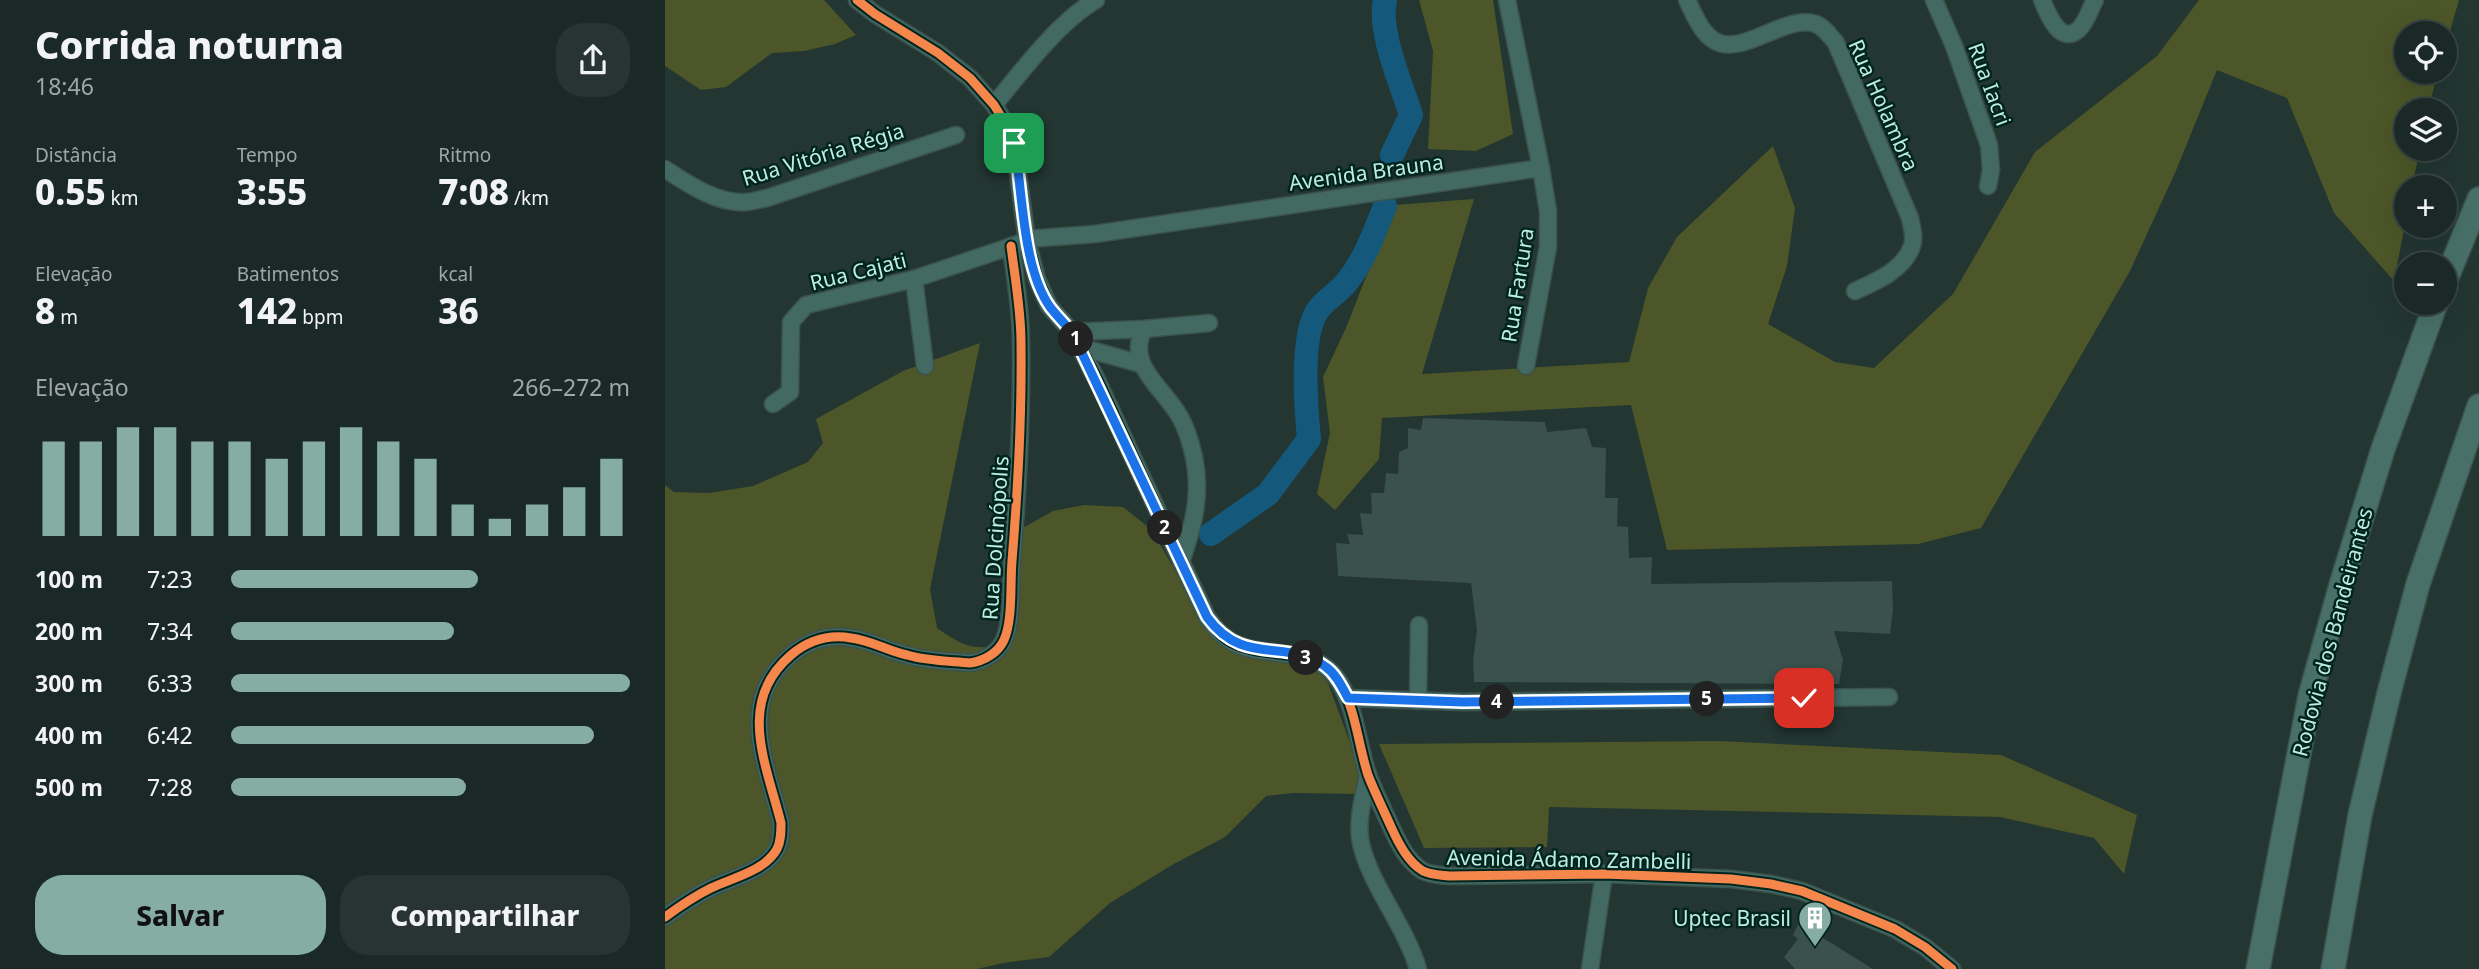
<!DOCTYPE html>
<html lang="pt">
<meta charset="utf-8">
<style>
body{margin:0;font-family:"Noto Sans",sans-serif;background:#273432;color:#f1f3f6;height:100vh;display:flex;flex-direction:column;font-size:26px;white-space:nowrap}
*{box-sizing:border-box;margin:0}
p{font-size:23px;color:#9fa6a7}
.icon{flex:none;width:38px;height:38px;fill:none;stroke:currentColor;stroke-width:2;stroke-linecap:round;stroke-linejoin:round}
.map{position:relative;flex:1;overflow:hidden}
.details{display:flex;flex-direction:column;background:#1a2826;width:665px}
.details>*{flex:none}
.buttons{position:absolute;left:1729px;top:21px;display:grid;gap:14px}
.buttons a{display:grid;place-items:center;width:63px;height:63px;border-radius:50%;background:#1a2826;box-shadow:0 7px 28px #0002,0 0 0 2px #384443;font-size:35px}
.pin{position:absolute;display:grid;place-items:center;width:60px;height:60px;color:#fff;margin:-30px;border-radius:14px;box-shadow:0 4px 10px #0006}
.km{position:absolute;width:35px;height:35px;margin:-18px;border-radius:50%;background:#222;color:#fff;font-size:19px;line-height:35px;text-align:center}
.round{display:grid;place-items:center;flex:none;width:74px;height:74px;border-radius:28px;background:#273432}
.summary{display:flex;align-items:center;justify-content:space-between;height:119px;padding:0 35px}
h1{font-size:38px;font-weight:800;line-height:52px}
.metrics{display:grid;grid-template-columns:repeat(3,1fr);gap:10px;height:119px;padding:7px 35px}
.metrics div{display:grid;align-content:center}
.metrics b{font-size:35px;font-weight:800}
.metrics small{font-size:19px;font-weight:400}
.metrics p{font-size:19px}
.chart{height:196px;padding:14px 35px}
.chart p{display:flex;justify-content:space-between}
.chart svg{width:100%;height:126px;margin-top:7px;stroke:#86ada4;stroke-width:6}
.button{display:flex;gap:14px;margin-top:auto;padding:14px 35px}
.button a{flex:1;height:80px;border-radius:28px;background:#86ada4;color:#111;font-size:28px;font-weight:800;line-height:80px;text-align:center}
.button a+a{background:#273432;color:#f1f3f6}
ul{padding:0 35px;list-style:none;font-size:23px}
li{display:grid;grid-template-columns:112px 84px 1fr;align-items:center;height:52px}
li i{height:18px;border-radius:9px;background:#86ada4}
main{display:flex;flex:1;min-height:0}
.map>svg:first-child{display:block}
</style>
<main>
<section class="details">
<div class="summary"><div><h1>Corrida noturna</h1><p>18:46</p></div><a class="round"><svg class="icon" aria-label="share" viewBox="0 0 24 24"><path d="M12 15V3M7 8l5-5 5 5M5 13v7h14v-7"/></svg></a></div>
<div class="metrics">
<div><p>Distância</p><b>0.55<small> km</small></b></div>
<div><p>Tempo</p><b>3:55</b></div>
<div><p>Ritmo</p><b>7:08<small> /km</small></b></div>
</div>
<div class="metrics">
<div><p>Elevação</p><b>8<small> m</small></b></div>
<div><p>Batimentos</p><b>142<small> bpm</small></b></div>
<div><p>kcal</p><b>36</b></div>
</div>
<div class="chart"><p><span>Elevação</span>266–272 m</p>
<svg viewBox="0 0 160 44" preserveAspectRatio="none"><path d="M5 44V11M15 44V11M25 44V6M35 44V6M45 44V11M55 44V11M65 44V17M75 44V11M85 44V6M95 44V11M105 44V17M115 44V33M125 44V38M135 44V33M145 44V27M155 44V17"/></svg>
</div>
<ul>
<li><b>100 m</b>7:23<i style="width:62%"></i></li>
<li><b>200 m</b>7:34<i style="width:56%"></i></li>
<li><b>300 m</b>6:33<i style="width:100%"></i></li>
<li><b>400 m</b>6:42<i style="width:91%"></i></li>
<li><b>500 m</b>7:28<i style="width:59%"></i></li>
</ul>
<div class="button"><a>Salvar</a><a>Compartilhar</a></div>
</section>
<div class="map">
<svg width="1814" height="969" viewBox="0 0 1814 969">
<rect width="100%" height="100%" fill="#233632"/>
<g fill="#4c5628">
<path d="M0,0H159L191,35L170,44L139,51L107,53L61,87L36,90L0,66Z"/>
<path d="M754,0H828L848,134L811,151L763,149L768,51Z"/>
<path d="M1534,0H1794L1780,48V33H1741V72H1773L1763,110H1741V149H1755L1747,187H1741V219L1729,281L1669,213L1622,98L1552,70L1510,173L1465,271L1316,528L1253,544L1002,550L966,405L717,418L714,459L670,510L652,494L665,433L658,377L681,328L729,205L809,199L757,374L964,362L983,288L1012,237L1108,146L1130,208L1122,266L1103,324L1170,362L1209,368L1288,294L1370,152L1492,56Z"/>
<path d="M315,343L265,589L272,628C301,648 308,650 343,645L354,530L388,511L419,505L458,507L487,530L543,629L648,666L663,683L696,772L693,794L628,793L601,796L560,837L507,865L445,903L384,957L338,963L312,969H0V485L9,492L44,493L88,486L143,462L158,443L151,419L238,371Z"/>
<path d="M1054,741L1336,755L1472,815L1459,874L1429,838L1335,817L884,807L882,847L759,848L714,744Z"/>
</g>
<g fill="none" stroke-linecap="round" stroke-linejoin="round">
<g stroke="#14587b" stroke-width="24">
<path d="M720,0C713,32 736,83 746,115L727,155"/>
<path d="M546,534L603,494L644,439C641,408 635,335 653,310C660,300 673,293 681,283C700,260 709,233 720,206"/>
</g>
</g>
<g fill="#3a514e">
<path d="M758,418L880,422L882,432L921,428L927,447L941,448L940,498H953L952,526L963,527L964,558L987,557L986,584L1227,581L1228,609L1225,634L1169,631L1178,660L1174,684L809,682L808,660L812,630L806,583L673,576L671,543L685,544L682,534L698,535L695,513L707,514L706,493H719L721,473L733,474L734,452L743,448V428L756,430Z"/>
<path d="M1134,923L1208,969H1130L1119,957L1133,939L1128,935Z"/>
</g>
<g fill="none" stroke-linecap="round" stroke-linejoin="round">
<g stroke="#3b524d" stroke-width="19">
<g id="minor">
<path d="M192,0L210,14L273,53L305,78L329,105L342,126L349,143L362,241L372,279L384,306L407,332L432,380L542,617C550,628 557,637 569,643C604,660 651,644 675,683C691,711 693,744 703,775C710,793 719,811 727,829C734,844 743,862 758,871C766,875 776,875 784,876L939,874L1066,879L1106,884L1137,891L1230,929L1260,947L1287,969"/>
<path d="M1022,0C1029,14 1036,33 1050,41C1077,57 1122,13 1151,24C1159,27 1165,36 1171,43L1245,218C1247,227 1250,238 1247,246C1239,270 1210,282 1190,291"/>
<path d="M1269,0L1289,46L1324,145L1326,170L1323,186"/>
<path d="M1377,0C1382,12 1395,47 1414,29C1421,23 1425,9 1430,0"/>
<path d="M329,105C356,72 394,21 431,0"/>
<path d="M0,169C23,184 52,204 81,202C88,202 95,199 102,198L291,135"/>
<path d="M362,239L430,234L876,168L842,0"/>
<path d="M249,279L260,366"/>
<path d="M479,329C460,365 499,388 515,417C522,429 526,444 529,457C537,495 528,527 516,562"/>
<path d="M407,332L479,329L544,323"/>
<path d="M415,347L476,364"/>
<path d="M861,366L883,247V211L876,168"/>
<path d="M108,404L125,392L126,322L141,305L249,279L356,243"/>
<path d="M683,698L798,702L1224,697"/>
<path d="M753,701L754,625"/>
<path d="M703,774C699,796 691,821 696,844C706,886 740,925 753,969"/>
<path d="M0,917C15,906 30,896 46,888C67,878 100,871 112,849C116,841 116,832 116,823C101,763 71,702 126,655C144,640 163,634 186,638C205,640 223,651 242,655C262,661 284,661 305,663C319,661 333,653 339,640C348,620 345,583 347,561C353,488 357,415 356,342C356,310 350,278 346,246"/>
<path d="M925,969L939,874"/>
</g>
</g>
<g stroke="#3b524d" stroke-width="26">
<g id="highway">
<path d="M1780,282L1814,199"/>
<path d="M1593,969L1645,696L1676,585L1718,449L1771,303"/>
<path d="M1668,969L1695,815L1724,693L1753,584L1814,406"/>
</g>
</g>
<use href="#minor" stroke="#426962" stroke-width="16"/>
<use href="#highway" stroke="#487069" stroke-width="23"/>
<g stroke="#01251e" stroke-width="13">
<g id="cycleway">
<path d="M192,0L210,14L273,53L305,78L329,105L342,126L349,143L362,241L372,279L384,306L407,332L432,380L542,617C550,628 557,637 569,643C604,660 651,644 675,683C691,711 693,744 703,775C710,793 719,811 727,829C734,844 743,862 758,871C766,875 776,875 784,876L939,874L1066,879L1106,884L1137,891L1230,929L1260,947L1287,969"/>
<path d="M0,917C15,906 30,896 46,888C67,878 100,871 112,849C116,841 116,832 116,823C101,763 71,702 126,655C144,640 163,634 186,638C205,640 223,651 242,655C262,661 284,661 305,663C319,661 333,653 339,640C348,620 345,583 347,561C353,488 357,415 356,342C356,310 350,278 346,246"/>
</g>
</g>
<use href="#cycleway" stroke="#f5874c" stroke-width="9"/>
</g>
<g fill="none" stroke-linecap="round" stroke-linejoin="round">
<g stroke="#fff" stroke-width="14">
<path id="route" d="M349,143C358,191 357,267 385,307C392,316 400,324 407,332L542,617C579,668 622,637 661,667C671,674 677,687 683,698L798,702L1139,698"/>
</g>
<use href="#route" stroke="#1a73e8" stroke-width="9"/>
</g>
<defs>
<g id="building-pin" transform="scale(1.75)"><path d="M0 17L-7.5 6A9.5 9.5 0 1 1 7.5 6Z" fill="#86ada4" stroke="#01251e"/><path d="M-4-6H4V6H1V3H-1V6H-4ZM-2.5-4.3h1.7v1.8h-1.7ZM.8-4.3h1.7v1.8H.8ZM-2.5-1h1.7V.8h-1.7ZM.8-1h1.7V.8H.8Z" fill="#fff"/></g>
</defs>
<g fill-rule="evenodd">
<use href="#building-pin" x="1150" y="918"/>
</g>
<g text-anchor="middle" dominant-baseline="central" stroke-width="5" stroke-linejoin="round" paint-order="stroke">
<g font-size="21" fill="#bcede1" stroke="#01251e">
<text transform="translate(1325 84) rotate(70)">Rua Iacri</text>
<text transform="translate(1219 105) rotate(66)">Rua Holambra</text>
<text transform="translate(158 154) rotate(-17)">Rua Vitória Régia</text>
<text transform="translate(701 172) rotate(-8)">Avenida Brauna</text>
<text transform="translate(193 271) rotate(-14)">Rua Cajati</text>
<text transform="translate(852 285) rotate(-81)">Rua Fartura</text>
<text transform="translate(330 538) rotate(-86)">Rua Dolcinópolis</text>
<text transform="translate(1667 632) rotate(-75)">Rodovia dos Bandeirantes</text>
<text transform="translate(904 859) rotate(1)">Avenida Ádamo Zambelli</text>
</g>
<g font-size="21" fill="#bcede1" stroke="#01251e" text-anchor="end">
<text x="1126" y="918">Uptec Brasil</text>
</g>
</g>
</svg>
<div class="buttons">
<a><svg class="icon" aria-label="locate" viewBox="0 0 24 24"><circle cx="12" cy="12" r="6"/><path d="M12 2v4M12 18v4M2 12h4M18 12h4"/></svg></a>
<a><svg class="icon" aria-label="layers" viewBox="0 0 24 24"><path d="M12 4l9 5-9 5-9-5zM3 14l9 5 9-5"/></svg></a>
<a>+</a>
<a>−</a>
</div>
<div class="pin" style="left:349px;top:143px;background:#1e9e55"><svg class="icon" aria-label="arrive" viewBox="0 0 24 24"><path d="M6 21V4h12l-3 4 3 4H6"/></svg></div>
<div class="pin" style="left:1139px;top:698px;background:#d93025"><svg class="icon" aria-label="check" viewBox="0 0 24 24"><path d="M5 12l5 5 9-10"/></svg></div>
<b class="km" style="left:411px;top:339px">1</b>
<b class="km" style="left:500px;top:528px">2</b>
<b class="km" style="left:641px;top:658px">3</b>
<b class="km" style="left:832px;top:702px">4</b>
<b class="km" style="left:1042px;top:699px">5</b>
</div>
</main>
